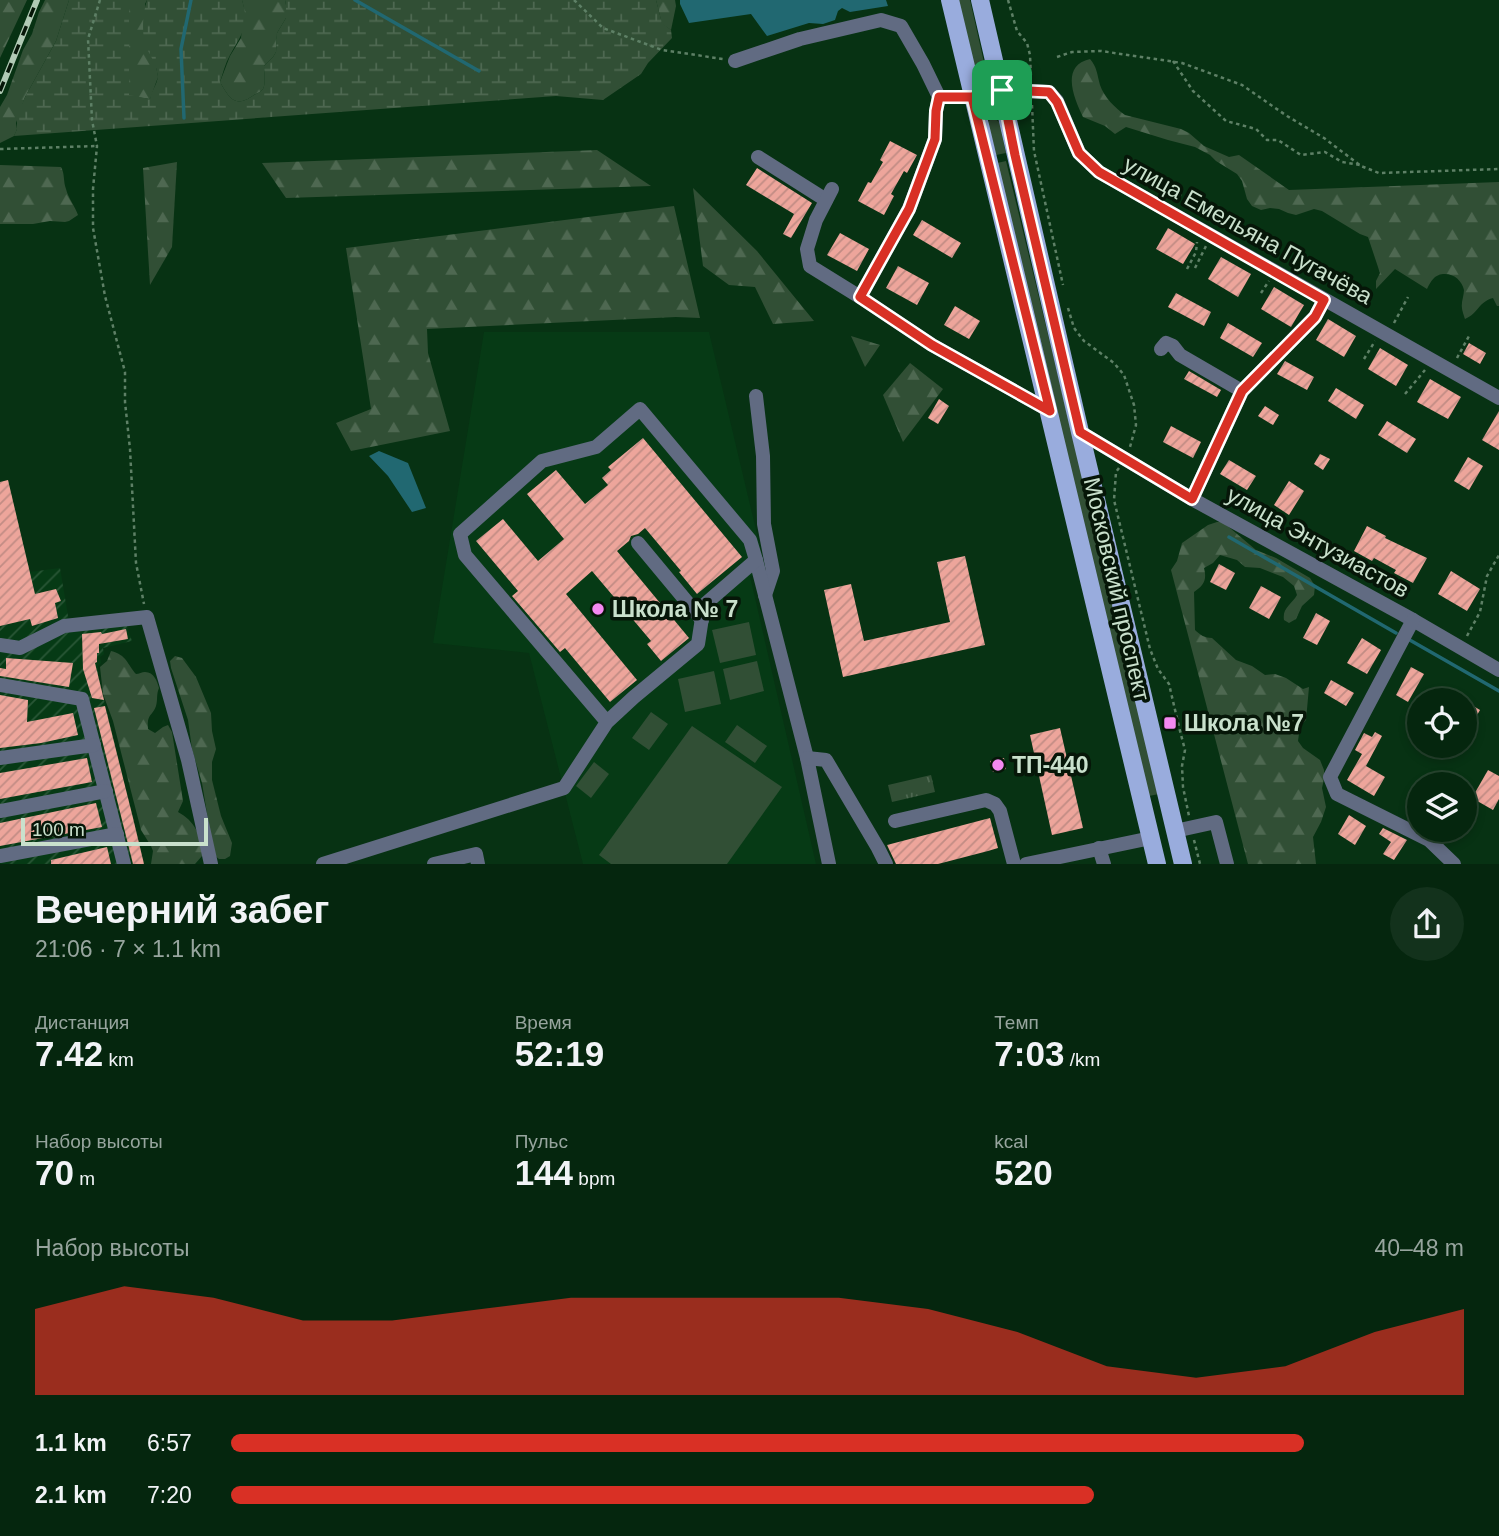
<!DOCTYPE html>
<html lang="ru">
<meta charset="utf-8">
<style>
body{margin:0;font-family:Arial,sans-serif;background:#13321c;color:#f1f3f6;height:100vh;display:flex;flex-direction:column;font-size:26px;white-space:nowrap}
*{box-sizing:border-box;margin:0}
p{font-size:23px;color:#97a59e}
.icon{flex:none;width:38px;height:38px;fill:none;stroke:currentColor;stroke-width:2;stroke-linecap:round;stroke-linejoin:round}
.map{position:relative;height:864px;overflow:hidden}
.drawer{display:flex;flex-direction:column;background:#05260e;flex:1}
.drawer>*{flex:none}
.controls{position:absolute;left:1407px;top:688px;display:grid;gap:14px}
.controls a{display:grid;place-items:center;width:70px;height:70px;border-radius:50%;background:#05260e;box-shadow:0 4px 10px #0003,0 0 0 2px #26432e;font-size:35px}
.scale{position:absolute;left:21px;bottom:18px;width:187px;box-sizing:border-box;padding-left:7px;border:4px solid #c9e0cc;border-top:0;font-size:19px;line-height:24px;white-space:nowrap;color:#c9e0cc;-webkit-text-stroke:5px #061608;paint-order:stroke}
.pin{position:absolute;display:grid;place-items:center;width:60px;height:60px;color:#fff;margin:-30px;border-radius:14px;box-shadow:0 4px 10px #0006}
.round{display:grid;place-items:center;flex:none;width:74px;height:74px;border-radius:37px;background:#13321c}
.overview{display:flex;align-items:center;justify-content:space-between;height:119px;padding:0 35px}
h1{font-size:38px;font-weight:700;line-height:52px}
.figures{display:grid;grid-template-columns:repeat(3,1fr);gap:10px;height:119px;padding:7px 35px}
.figures div{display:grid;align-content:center}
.figures b{font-size:35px;font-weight:700}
.figures small{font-size:19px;font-weight:400}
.figures p{font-size:19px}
.chart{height:196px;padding:14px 35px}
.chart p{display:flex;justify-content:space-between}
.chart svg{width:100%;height:126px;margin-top:7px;fill:#d93025;opacity:.7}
ul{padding:0 35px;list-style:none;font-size:23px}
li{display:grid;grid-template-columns:112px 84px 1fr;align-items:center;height:52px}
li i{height:18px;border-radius:9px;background:#d93025}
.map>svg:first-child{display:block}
</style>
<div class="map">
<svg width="1499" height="864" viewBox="0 0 1499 864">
<defs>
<pattern id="industrial-furrows" width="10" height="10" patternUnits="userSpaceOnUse" patternTransform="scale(1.75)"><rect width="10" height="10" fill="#063a15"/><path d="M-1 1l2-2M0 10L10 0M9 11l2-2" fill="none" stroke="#295636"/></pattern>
<pattern id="forest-firs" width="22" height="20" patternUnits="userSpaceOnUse" patternTransform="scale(1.75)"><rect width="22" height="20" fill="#314f35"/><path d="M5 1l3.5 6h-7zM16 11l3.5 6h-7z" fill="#4e6851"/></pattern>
<pattern id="wetland-marsh" width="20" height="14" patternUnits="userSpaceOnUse" patternTransform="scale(1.75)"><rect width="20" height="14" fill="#314f35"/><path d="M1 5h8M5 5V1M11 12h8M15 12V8" fill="none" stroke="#4e6851"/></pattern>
<pattern id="park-tufts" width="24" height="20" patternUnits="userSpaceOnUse" patternTransform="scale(1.75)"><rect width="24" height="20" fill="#314f35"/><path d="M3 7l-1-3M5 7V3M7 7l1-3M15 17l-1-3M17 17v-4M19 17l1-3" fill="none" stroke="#4e6851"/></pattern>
<pattern id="building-hatch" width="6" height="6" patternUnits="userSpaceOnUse" patternTransform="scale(1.75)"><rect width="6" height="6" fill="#eda59b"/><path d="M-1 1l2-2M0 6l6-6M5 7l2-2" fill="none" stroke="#c18c84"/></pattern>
</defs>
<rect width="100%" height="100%" fill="#073213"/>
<path fill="#063a15" d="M484,332H709L766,572L750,576L816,864H583L529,653L433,643Z"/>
<path fill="url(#industrial-furrows)" d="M8,480L30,572L60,568L70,628L126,623L132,641L103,648L104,654L100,657L101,663L98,666V675L144,864H0V482Z"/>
<g fill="#314f35">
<path d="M956,0H970L985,67L981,72L974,71Z"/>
<path d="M991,118H994L999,122L1006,153L996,155L988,123Z"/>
<path d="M1006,161L1159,794L1149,796L997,163Z"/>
<path d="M749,622L756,655L720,663L712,630Z"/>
<path d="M757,661L764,691L730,700L723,669Z"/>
<path d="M714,671L721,704L685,712L678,679Z"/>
<path d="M651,712L668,724L649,750L632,738Z"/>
<path d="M737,725L767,746L755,763L725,742Z"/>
<path d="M692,726L782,787L727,864H611L599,855Z"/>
<path d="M594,762L609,774L591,798L576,786Z"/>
</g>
<g fill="url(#forest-firs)">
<path d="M0,0H27L0,58Z"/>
<path d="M45,0H69L56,41L25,97L16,123L17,129L14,136L0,143V107L7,95L23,50L32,34L39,12Z"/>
<path d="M129,0H147L145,4L158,77L150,99L129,96Z"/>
<path d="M242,0H285L286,5V18L277,33L276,52L273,57L264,66C264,73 266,83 263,89C261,92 257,93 254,95C236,108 230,100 220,82L230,56L241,38L244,8Z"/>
<path d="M656,0H675L676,6L671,30L662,24Z"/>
<path d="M1090,59C1097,67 1097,74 1100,85C1104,97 1115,108 1125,115L1181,129L1189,133L1204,146L1229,157L1239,155L1289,190L1499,182V306H1497L1493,298C1478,302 1479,313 1465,319C1464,316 1462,310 1462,308C1461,302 1464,296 1464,290C1462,280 1453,273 1443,274C1434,275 1431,281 1427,289L1395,269L1376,289V281L1380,273L1368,237L1360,234L1322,211L1314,209L1296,215L1288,213L1279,209L1270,208L1261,210L1252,206L1247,199L1242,181L1237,174L1216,161L1210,155L1195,147L1168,140L1126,127L1115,134L1105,126L1083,117C1074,98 1060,66 1090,59Z"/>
<path d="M597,150L651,186L286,198L262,163Z"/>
<path d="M177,162L172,247L150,285L143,168Z"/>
<path d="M0,165L61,167C65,174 63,181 66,189C68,198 75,206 78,215L69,221L65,222L50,221L33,224H0Z"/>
<path d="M693,188L757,251L814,321L773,324L755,287L729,285L703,266Z"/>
<path d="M674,206L700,318L676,317L427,329L428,353L450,431L351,451L336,423L371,409L346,248Z"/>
<path d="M851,336L880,345L865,367Z"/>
<path d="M910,363L943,389L903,442L883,395Z"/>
<path d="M1217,522H1222L1230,528L1256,550L1276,558L1310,578L1315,586L1314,595L1302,606L1296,619L1289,623L1284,620C1282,608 1292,604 1297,595L1294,586L1283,577L1260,568L1245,567L1237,560L1220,555L1213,563L1204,568C1207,580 1204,585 1194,592L1195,630C1200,635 1205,638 1212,638L1236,660L1252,666L1265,675L1275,674L1286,678L1303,689L1309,687L1306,720L1300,726L1298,741L1303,748L1320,760L1324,770V779L1322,788L1326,807L1321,822L1313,837L1316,864H1248L1171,570L1177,561L1182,543L1208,525Z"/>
<path d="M111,651C127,655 127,664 136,674C139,674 142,672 145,672C154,672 157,681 159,688C156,695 158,699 156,706C152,717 147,713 148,729L155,733L163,727L168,725L172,732L183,801L178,812C195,821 203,838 202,856L195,864H151L153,851L151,846L141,830L113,721L103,694L100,667L107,661Z"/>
<path d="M175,656L182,658L196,677L211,713L212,731L216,749L212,762V780L221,816L232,843L230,856L225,859H219L214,855L202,783L192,749L188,720L171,668L170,661Z"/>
</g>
<path fill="url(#wetland-marsh)" d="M69,0H129V95L150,99C151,89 160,83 157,72C156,63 149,54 146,46C141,33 143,13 147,0H242C250,25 242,34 230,55C225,64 223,73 220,82C230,100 236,108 254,95C257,93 261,92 263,89C266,83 264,73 264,66L273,57L276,52L277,33L286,18V5L285,0H656L662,23L671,30L672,38L648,63L641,74L603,100L556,96L14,136L17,129V116L25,97L56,41Z"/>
<path fill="url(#park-tufts)" d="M931,775L935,792L892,802L888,785Z"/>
<g fill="#216871">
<path d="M680,0H886L888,6L850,12L842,8L838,11L835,20L823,24L809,23L767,36L751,14L689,23L680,4Z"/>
<path d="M379,451L408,463L426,508L412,512L388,476L369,456Z"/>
</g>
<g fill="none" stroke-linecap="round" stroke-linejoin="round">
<g stroke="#216871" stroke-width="3.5">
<path d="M355,0L479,71"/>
<path d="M184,118L181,49L191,0"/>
<path d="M1229,537L1396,633"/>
<path d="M1408,639L1499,691"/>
</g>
</g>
<g fill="url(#building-hatch)">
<path d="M890,141L917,155L907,173L904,171L891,194L894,196L884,215L858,201L868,182L871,183L883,162L880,160Z"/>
<path d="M757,168L812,203L791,238L783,234L794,214L746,185Z"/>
<path d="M922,220L961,243L952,258L913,235Z"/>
<path d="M1168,228L1195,244L1183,264L1156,249Z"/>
<path d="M840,233L869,249L857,271L827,255Z"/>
<path d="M1221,257L1251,274L1238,297L1208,279Z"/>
<path d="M898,266L929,283L917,305L886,288Z"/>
<path d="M1274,287L1304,305L1291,327L1261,309Z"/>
<path d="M1176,293L1211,312L1204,326L1168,307Z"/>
<path d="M955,306L980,321L969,339L944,325Z"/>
<path d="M1328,319L1356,336L1344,357L1316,340Z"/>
<path d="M1228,323L1262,343L1253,357L1220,338Z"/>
<path d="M1469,343L1486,353L1480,364L1463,354Z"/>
<path d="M1380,348L1408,365L1396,386L1368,369Z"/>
<path d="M1285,361L1314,377L1307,390L1277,374Z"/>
<path d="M1189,371L1221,390L1217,397L1184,379Z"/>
<path d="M1430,379L1461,397L1448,419L1417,402Z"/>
<path d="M1336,388L1364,405L1356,419L1328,401Z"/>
<path d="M939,399L949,406L938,424L928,418Z"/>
<path d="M1265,406L1279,415L1273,425L1258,416Z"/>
<path d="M1499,411V450L1482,440Z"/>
<path d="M1387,421L1416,439L1407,453L1378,435Z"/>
<path d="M1171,426L1201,442L1193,458L1163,442Z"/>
<path d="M643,438L742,557L697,594L679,572L681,571L645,528L638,534L631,536L629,541L617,551L689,638L661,661L647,644L651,641L592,571L566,594L637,680L610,702L565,648L560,652L512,596L518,591L476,541L503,519L538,561L564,539L527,494L556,470L585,504L608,485L602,478L611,470L608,467Z"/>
<path d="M1320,454L1330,459L1323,470L1314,464Z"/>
<path d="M1468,457L1483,466L1469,490L1454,481Z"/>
<path d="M1229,460L1256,476L1247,490L1220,474Z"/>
<path d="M8,480L35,594L56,589L61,601L55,603L58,618L32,626L30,619L0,626V482Z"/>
<path d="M1289,481L1304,491L1289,515L1274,505Z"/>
<path d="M1367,526L1386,536L1385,538L1427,558L1413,583L1394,573L1396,570L1374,558L1372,561L1354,551Z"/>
<path d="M965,556L985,645L843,677L824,590L851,584L864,641L950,622L937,562Z"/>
<path d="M1219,564L1235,573L1226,590L1210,582Z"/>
<path d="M1451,571L1480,589L1467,611L1438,594Z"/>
<path d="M1261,586L1281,597L1269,619L1249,608Z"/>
<path d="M1316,613L1330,621L1317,645L1303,638Z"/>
<path d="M126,629L128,639L99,644V653H97V662L95,663L104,700L92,698L83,669L82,634L101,632L102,634Z"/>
<path d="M1362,638L1381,650L1367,674L1347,663Z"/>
<path d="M6,658L73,663L69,687L0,676V668L6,669Z"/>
<path d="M1411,667L1424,674L1408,702L1396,695Z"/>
<path d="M1331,680L1354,693L1346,706L1324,693Z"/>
<path d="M0,695L28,700L27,722L73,713L78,735L41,743L0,748Z"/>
<path d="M1465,701L1480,710L1465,736Z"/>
<path d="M105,706L133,818L144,864H133L94,708Z"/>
<path d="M1060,728L1083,828L1052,835L1030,735Z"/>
<path d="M1375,732L1382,736L1366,766L1385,777L1374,796L1347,780L1362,754L1355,750L1364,733L1372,737Z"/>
<path d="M87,758L92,782L0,799V773Z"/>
<path d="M1004,758L1006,769L993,772L990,761Z"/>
<path d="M1488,770L1499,776V799L1493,810L1472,798Z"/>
<path d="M96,803L102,827L0,846V823Z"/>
<path d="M1349,815L1366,826L1355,845L1338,834Z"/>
<path d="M990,818L998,848L988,851L938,864H896L887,845Z"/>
<path d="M1383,828L1407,840L1394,860L1383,854L1391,842L1379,834Z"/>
<path d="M107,847L111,864H51V860Z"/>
</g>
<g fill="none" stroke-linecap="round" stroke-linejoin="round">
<g stroke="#5e8066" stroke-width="2.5" stroke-dasharray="3.5 3.5" stroke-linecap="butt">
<path d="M100,0L88,39L92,120L97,146L93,189V228L105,296L125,372V402L130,449L136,563L144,604"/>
<path d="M574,0L603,28L662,50L723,59"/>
<path d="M1008,0L1017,31L1027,43L1030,55L1031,78"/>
<path d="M1057,57L1072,52L1101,51L1182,63L1242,85L1287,116L1324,138L1361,166L1379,173L1499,169"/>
<path d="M1173,61L1193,91L1226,121L1256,129L1267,140H1278L1301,155L1325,152L1342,162L1360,165"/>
<path d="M1032,105L1034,151L1063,285"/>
<path d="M0,149L97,146"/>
<path d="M1177,201L1181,194"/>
<path d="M1195,268L1206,246"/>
<path d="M1187,269L1196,252L1197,242"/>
<path d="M1261,293L1269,281"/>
<path d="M1068,308L1074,328L1084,341L1114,363L1124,375L1134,405L1136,425L1130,447"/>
<path d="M1394,323L1408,297"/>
<path d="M1457,358L1469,336"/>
<path d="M1364,359L1375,341"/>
<path d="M1405,394L1425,370"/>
<path d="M1119,468L1116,472L1114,500L1150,649L1158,669L1169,684L1179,727L1185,750L1182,766L1183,787L1189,816"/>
<path d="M1467,636L1480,612L1487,576L1499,555"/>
<path d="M1194,840L1200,864"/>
</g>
<g stroke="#616b82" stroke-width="14">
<path d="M735,61L800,39L881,20L901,26L923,64L939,97L936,111L935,139L909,209L860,297"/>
<path d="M1002,90L1049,92L1057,101L1079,153L1099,172L1499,398"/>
<path d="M939,97H972"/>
<path d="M758,157L826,200"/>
<path d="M832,189L816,220L807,249L810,266L860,297L932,345L1050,411"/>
<path d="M1161,349L1166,343L1173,346L1180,355L1242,391"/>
<path d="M756,396L763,456L764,524L773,571L765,595"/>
<path d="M1080,432L1192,499L1413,620L1499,670"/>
<path d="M1192,499L1242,391L1315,317L1324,300"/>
<path d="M638,543L702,620"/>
<path d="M756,560L807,758L829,864"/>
<path d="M1413,620L1330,777L1337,794L1429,840L1454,864"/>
<path d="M0,645L20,648L64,626L147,617L188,760L211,864"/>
<path d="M0,685L82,699L124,864"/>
<path d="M0,758L94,745"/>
<path d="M807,758L826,760L878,848L886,864"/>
<path d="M0,811L106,791"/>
<path d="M895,821L986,800L995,804L1000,811L1014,864"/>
<path d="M1175,831L1216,822L1227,864"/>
<path d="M1099,848L1104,864"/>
<path d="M0,856L117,834"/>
<path d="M323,864L564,788L607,722L465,555L460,534L542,461L596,447L640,409L750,540L756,560L704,605L698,644L634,697L607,722"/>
<path d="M434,864L476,854L478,864"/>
<path d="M1026,864L1151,838"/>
</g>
<g stroke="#99acdd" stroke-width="18">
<path d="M950,0L1157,864"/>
<path d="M980,0L1080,432L1183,864"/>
</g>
<g stroke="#b1cab5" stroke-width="6">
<path id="rail" d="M0,91L37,0"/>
</g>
<use href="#rail" stroke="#061608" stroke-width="3.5" stroke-dasharray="10" stroke-linecap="butt"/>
</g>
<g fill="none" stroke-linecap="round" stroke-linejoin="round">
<g stroke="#fff" stroke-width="14">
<path id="route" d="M1002,90L972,97H939L936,111L935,139L909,209L860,297L932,345L1050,411L972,97L1002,90L1015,155L1080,432L1192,499L1242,391L1315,317L1324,300L1099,172L1079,153L1057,102L1049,92L1002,90"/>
</g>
<use href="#route" stroke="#d93025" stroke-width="9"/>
</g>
<g fill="#f489f1" stroke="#061608" stroke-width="2.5">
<circle cx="598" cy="609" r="7"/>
<rect x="1163" y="716" width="14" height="14" rx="3.5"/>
<circle cx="998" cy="765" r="7"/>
</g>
<g text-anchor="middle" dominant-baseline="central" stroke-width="7" stroke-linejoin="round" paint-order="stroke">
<g font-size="23" fill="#c9e0cc" stroke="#061608">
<text transform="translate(1248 230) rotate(29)">улица Емельяна Пугачёва</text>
<text transform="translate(1318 542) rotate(29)">улица Энтузиастов</text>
<text transform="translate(1117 589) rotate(77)">Московский проспект</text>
</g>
<g font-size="23" font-weight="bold" fill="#c9e0cc" stroke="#061608" text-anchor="start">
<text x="612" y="609">Школа № 7</text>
<text x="1184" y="723">Школа №7</text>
<text x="1012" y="765">ТП-440</text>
</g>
</g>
</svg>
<div class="controls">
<a><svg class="icon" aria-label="locate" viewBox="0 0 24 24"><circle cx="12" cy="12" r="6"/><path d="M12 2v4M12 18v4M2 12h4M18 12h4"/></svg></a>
<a><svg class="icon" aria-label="layers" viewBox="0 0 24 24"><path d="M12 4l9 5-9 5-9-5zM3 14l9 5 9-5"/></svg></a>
</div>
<div class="scale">100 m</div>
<div class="pin" style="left:1002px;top:90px;background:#1e9e55"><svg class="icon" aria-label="arrive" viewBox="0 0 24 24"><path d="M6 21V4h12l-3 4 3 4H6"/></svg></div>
</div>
<section class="drawer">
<div class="overview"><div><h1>Вечерний забег</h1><p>21:06 · 7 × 1.1 km</p></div><a class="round"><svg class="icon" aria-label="share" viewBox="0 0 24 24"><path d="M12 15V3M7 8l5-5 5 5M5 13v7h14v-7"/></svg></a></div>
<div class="figures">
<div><p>Дистанция</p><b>7.42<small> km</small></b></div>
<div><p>Время</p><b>52:19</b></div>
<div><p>Темп</p><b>7:03<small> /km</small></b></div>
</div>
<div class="figures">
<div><p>Набор высоты</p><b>70<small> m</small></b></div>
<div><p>Пульс</p><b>144<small> bpm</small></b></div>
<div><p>kcal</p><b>520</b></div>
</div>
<div class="chart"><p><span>Набор высоты</span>40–48 m</p>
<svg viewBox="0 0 160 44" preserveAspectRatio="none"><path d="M0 44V14L10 6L20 10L30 18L40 18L50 14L60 10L70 10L80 10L90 10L100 14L110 22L120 34L130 38L140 34L150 22L160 14V44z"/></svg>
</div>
<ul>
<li><b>1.1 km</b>6:57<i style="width:87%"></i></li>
<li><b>2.1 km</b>7:20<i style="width:70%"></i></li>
</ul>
</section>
